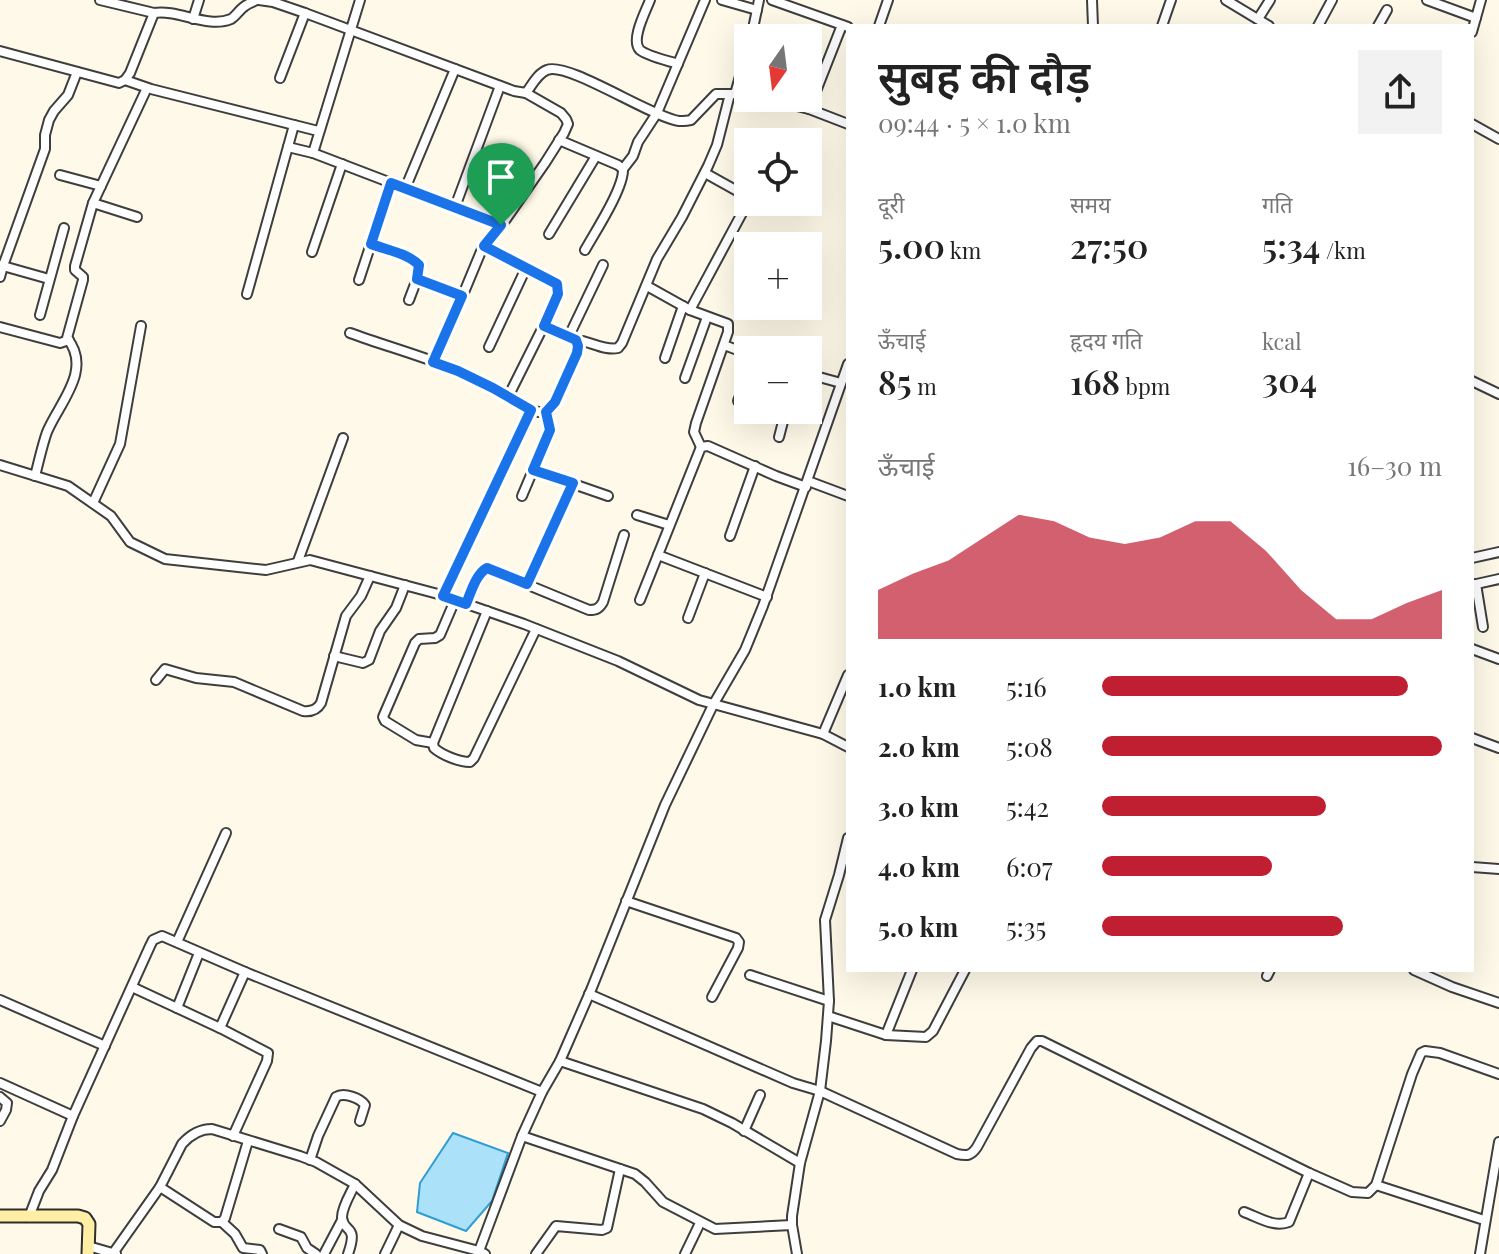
<!DOCTYPE html>
<html lang="hi">
<meta charset="utf-8">
<style>
body{margin:0;font-family:"Playfair Display","Noto Sans Devanagari",serif;background:#f2f2f2;color:#222;height:100vh;display:flex;flex-direction:column;font-size:30px;white-space:nowrap}
*{box-sizing:border-box;margin:0}
p{font-size:26px;color:#767676}
.icon{flex:none;width:44px;height:44px;fill:none;stroke:currentColor;stroke-width:2;stroke-linecap:round;stroke-linejoin:round}
.map{position:relative;flex:1;overflow:hidden}
.side{position:absolute;left:846px;top:24px;width:628px;height:948px;display:flex;flex-direction:column;background:#fff;border-radius:0px;box-shadow:0 8px 32px #0002}
.side>*{flex:none}
.needle{width:52px;rotate:194deg}
.buttons{position:absolute;left:734px;top:24px;display:grid;gap:16px}
.buttons a{display:grid;place-items:center;width:88px;height:88px;border-radius:0px;background:#fff;box-shadow:0 8px 32px #0002;font-size:40px}
.pin{position:absolute;display:grid;place-items:center;width:68px;height:68px;color:#fff;margin:-82px -34px;border-radius:50% 50% 50% 0;rotate:-45deg;box-shadow:0 0 8px #0007}
.pin .icon{rotate:45deg}
.round{display:grid;place-items:center;flex:none;width:84px;height:84px;border-radius:0px;background:#f2f2f2}
.overview{display:flex;align-items:center;justify-content:space-between;height:136px;padding:0 32px}
h1{font-size:44px;font-weight:600;line-height:60px}
.metrics{display:grid;grid-template-columns:repeat(3,1fr);gap:12px;height:136px;padding:8px 32px}
.metrics div{display:grid;align-content:center}
.metrics b{font-size:34px;font-weight:600}
.metrics small{font-size:22px;font-weight:400}
.metrics p{font-size:22px}
.chart{height:224px;padding:16px 32px}
.chart p{display:flex;justify-content:space-between}
.chart svg{width:100%;height:144px;margin-top:8px;fill:#c01e31;opacity:.7}
ul{padding:0 32px;list-style:none;font-size:26px}
li{display:grid;grid-template-columns:128px 96px 1fr;align-items:center;height:60px}
li i{height:20px;border-radius:10px;background:#c01e31}
.map>svg:first-child{display:block}
</style>
<div class="map">
<svg width="1499" height="1254" viewBox="0 0 1499 1254">
<rect width="100%" height="100%" fill="#fff9e9"/>
<path fill="#abe1f9" stroke="#2f9dd3" stroke-width="2" d="M453,1133L508,1153L492,1201L466,1231L417,1212L420,1183Z"/>
<g fill="none" stroke-linecap="round" stroke-linejoin="round">
<g stroke="#3e3e3e" stroke-width="12">
<g id="street">
<path d="M100,0L154,13"/>
<path d="M259,0L273,2L305,13L514,91L526,93C532,85 538,73 547,70C567,61 651,117 679,121C681,121 688,121 691,120L716,94H735L748,97"/>
<path d="M650,0C646,11 630,40 640,50C647,56 669,61 678,64"/>
<path d="M722,0L757,10"/>
<path d="M772,0L848,27"/>
<path d="M1092,0L1093,26"/>
<path d="M1226,0L1269,26"/>
<path d="M1427,0L1476,18"/>
<path d="M193,19L199,0"/>
<path d="M1258,19L1270,0"/>
<path d="M879,26L888,0"/>
<path d="M1162,26L1171,0"/>
<path d="M1318,26L1332,0"/>
<path d="M1378,26L1387,10"/>
<path d="M1472,32L1481,0"/>
<path d="M751,38L759,0"/>
<path d="M0,51L119,83L125,80L130,73L154,13C178,9 208,29 231,19C236,16 240,9 245,6C249,3 253,2 257,0"/>
<path d="M280,78L305,13"/>
<path d="M125,80L151,89L318,131"/>
<path d="M735,94L748,48"/>
<path d="M765,98L809,109L848,124"/>
<path d="M809,109L842,25"/>
<path d="M1472,124L1499,139"/>
<path d="M559,140L618,165L623,169C624,188 595,232 585,250"/>
<path d="M288,147L313,153L501,225"/>
<path d="M313,153L360,0"/>
<path d="M623,169L633,156L638,142L657,113L705,0"/>
<path d="M705,173L748,197"/>
<path d="M60,175L101,186"/>
<path d="M405,189L455,69"/>
<path d="M93,203L137,217"/>
<path d="M455,207L500,86"/>
<path d="M549,234L596,156"/>
<path d="M371,244C387,250 407,253 419,265L417,279L409,300"/>
<path d="M484,246L551,280C560,287 559,292 555,303L508,397"/>
<path d="M312,252L342,164"/>
<path d="M0,265L3,266L45,149V135L49,120L54,111L68,95L77,72"/>
<path d="M0,277L3,266L49,279"/>
<path d="M417,279L462,296"/>
<path d="M359,280L391,183"/>
<path d="M647,286L690,310L728,324V332L696,423L694,432L701,447"/>
<path d="M247,294L294,125"/>
<path d="M690,310L748,202"/>
<path d="M40,315L64,228"/>
<path d="M0,327L60,343L69,340"/>
<path d="M350,333C399,351 451,363 496,390C512,399 528,414 546,412L555,402L577,353L578,346L576,340L544,326"/>
<path d="M569,336L603,265"/>
<path d="M576,340C590,341 604,351 618,348L622,343L657,259L682,217L708,166L717,145L730,94"/>
<path d="M724,345L748,354"/>
<path d="M489,347L526,268"/>
<path d="M665,358L683,306"/>
<path d="M433,362L455,314L482,249L506,219L545,163L564,133L568,124L566,119L561,113L526,93"/>
<path d="M808,374L841,383"/>
<path d="M685,378L707,317"/>
<path d="M1472,381L1499,394"/>
<path d="M738,401L748,375"/>
<path d="M779,437L786,410"/>
<path d="M0,465L68,486L111,516L130,542L165,559L266,570L310,560L438,594L524,624L618,661L699,700L823,734L848,747"/>
<path d="M533,470L608,496"/>
<path d="M35,476C39,461 42,446 47,432C59,403 93,370 67,338L83,280V277L75,270V266L93,203L147,88"/>
<path d="M808,481L848,496"/>
<path d="M522,496L550,430L546,412"/>
<path d="M93,503L120,444L141,326"/>
<path d="M637,515L669,525"/>
<path d="M730,536L755,466"/>
<path d="M658,555L767,597"/>
<path d="M1472,558L1499,552"/>
<path d="M298,561L343,438"/>
<path d="M527,584L573,483"/>
<path d="M1476,584L1483,627"/>
<path d="M1472,585L1499,579"/>
<path d="M443,596L531,410"/>
<path d="M640,600L701,447L708,446L776,476L806,487"/>
<path d="M466,604L483,570L487,568L589,610C596,610 599,609 603,602L624,535"/>
<path d="M487,611L433,743L434,748C442,755 459,762 470,762L474,758L536,629"/>
<path d="M688,618L705,573"/>
<path d="M1472,649L1499,659"/>
<path d="M334,656L363,663L369,660L380,631L396,608L405,585"/>
<path d="M156,680L165,669L196,678L234,682L303,711C311,712 317,710 321,703L346,616L361,596L370,576"/>
<path d="M823,734L848,675"/>
<path d="M1472,738L1499,748"/>
<path d="M433,743L416,740L385,721L383,717L415,643L419,639L435,638L440,635L455,600"/>
<path d="M1472,867L1499,869"/>
<path d="M626,901L736,938L739,942L738,948L712,997"/>
<path d="M177,942L226,833"/>
<path d="M1414,970L1452,987L1499,1003"/>
<path d="M750,975L829,1001"/>
<path d="M1267,976L1270,970"/>
<path d="M132,987L220,1028L268,1053L267,1061L233,1136"/>
<path d="M589,994L793,1083L820,1091L957,1154C967,1156 971,1156 977,1147L1031,1048L1037,1041H1042L1309,1173L1352,1192L1368,1193L1376,1185L1412,1074L1421,1053L1425,1051L1440,1053L1499,1074"/>
<path d="M0,1000L105,1046"/>
<path d="M177,1008L199,953"/>
<path d="M828,1016L886,1035L926,1037L933,1031L965,970"/>
<path d="M220,1028L245,972"/>
<path d="M886,1035L912,970"/>
<path d="M560,1061L703,1109L732,1123L800,1163"/>
<path d="M0,1083L73,1116"/>
<path d="M0,1097L7,1103L6,1110L0,1121"/>
<path d="M744,1131L760,1095"/>
<path d="M522,1136L635,1174L645,1182L663,1202L715,1229L792,1225"/>
<path d="M310,1160L318,1136L336,1097C344,1092 360,1098 365,1105L360,1121"/>
<path d="M1376,1185L1484,1220"/>
<path d="M160,1187L214,1222H222L225,1218L248,1141"/>
<path d="M1244,1212C1258,1217 1274,1228 1289,1222L1309,1173"/>
<path d="M29,1217L39,1191L52,1170L73,1116L150,946L153,940L162,936L245,972L542,1092"/>
<path d="M222,1222L235,1234L243,1248L260,1250L262,1254"/>
<path d="M279,1229L301,1237L307,1248L316,1254"/>
<path d="M88,1246L116,1254"/>
<path d="M479,1251L522,1136L542,1092L560,1061L591,990L665,805L713,705L745,650L763,606L848,364"/>
<path d="M114,1252L160,1187L182,1144C190,1135 201,1129 212,1129L300,1156L316,1162L355,1184L399,1225L422,1236L479,1251L485,1254"/>
<path d="M324,1254L342,1220"/>
<path d="M348,1254C359,1223 343,1234 342,1217C342,1207 351,1193 355,1184"/>
<path d="M385,1254L399,1225"/>
<path d="M536,1254L556,1226L602,1230L607,1228L620,1169"/>
<path d="M685,1254L700,1223"/>
<path d="M797,1254L792,1225V1216L800,1163L820,1091L826,1041L829,1001L825,920L839,875L848,838"/>
<path d="M1480,1254L1499,1142"/>
</g>
</g>
<g stroke="#2d2d2d" stroke-width="15">
<path id="secondary" d="M0,1216H78L85,1218L89,1224L88,1254"/>
</g>
<use href="#street" stroke="#fff" stroke-width="8"/>
<use href="#secondary" stroke="#ffeea4" stroke-width="11"/>
</g>
<g fill="none" stroke-linecap="round" stroke-linejoin="round">
<g stroke="#fff" stroke-width="16">
<path id="route" d="M391,183L501,225L484,246L557,284L558,294L544,326L576,340L578,346L577,353L555,402L546,412L550,430L533,470L573,483L527,584L487,568C476,574 471,592 466,604L443,596L531,410L493,388L458,371L433,362L462,296L417,279L419,265C407,253 387,250 371,244Z"/>
</g>
<use href="#route" stroke="#1a73e8" stroke-width="10"/>
</g>
</svg>
<div class="buttons">
<a><svg class="needle" viewBox="-14 -14 28 28"><path d="M0-13l5 13h-10z" fill="#e53935"/><path d="M0 13l5-13h-10z" fill="#767676"/></svg></a>
<a><svg class="icon" aria-label="locate" viewBox="0 0 24 24"><circle cx="12" cy="12" r="6"/><path d="M12 2v4M12 18v4M2 12h4M18 12h4"/></svg></a>
<a>+</a>
<a>−</a>
</div>
<div class="pin" style="left:501px;top:225px;background:#1e9e55"><svg class="icon" aria-label="arrive" viewBox="0 0 24 24"><path d="M6 21V4h12l-3 4 3 4H6"/></svg></div>
<section class="side">
<div class="overview"><div><h1>सुबह की दौड़</h1><p>09:44 · 5 × 1.0 km</p></div><a class="round"><svg class="icon" aria-label="share" viewBox="0 0 24 24"><path d="M12 15V3M7 8l5-5 5 5M5 13v7h14v-7"/></svg></a></div>
<div class="metrics">
<div><p>दूरी</p><b>5.00<small> km</small></b></div>
<div><p>समय</p><b>27:50</b></div>
<div><p>गति</p><b>5:34<small> /km</small></b></div>
</div>
<div class="metrics">
<div><p>ऊँचाई</p><b>85<small> m</small></b></div>
<div><p>हृदय गति</p><b>168<small> bpm</small></b></div>
<div><p>kcal</p><b>304</b></div>
</div>
<div class="chart"><p><span>ऊँचाई</span>16–30 m</p>
<svg viewBox="0 0 160 44" preserveAspectRatio="none"><path d="M0 44V29L10 24L20 20L30 13L40 6L50 8L60 13L70 15L80 13L90 8L100 8L110 17L120 29L130 38L140 38L150 33L160 29V44z"/></svg>
</div>
<ul>
<li><b>1.0 km</b>5:16<i style="width:90%"></i></li>
<li><b>2.0 km</b>5:08<i style="width:100%"></i></li>
<li><b>3.0 km</b>5:42<i style="width:66%"></i></li>
<li><b>4.0 km</b>6:07<i style="width:50%"></i></li>
<li><b>5.0 km</b>5:35<i style="width:71%"></i></li>
</ul>
</section>
</div>
